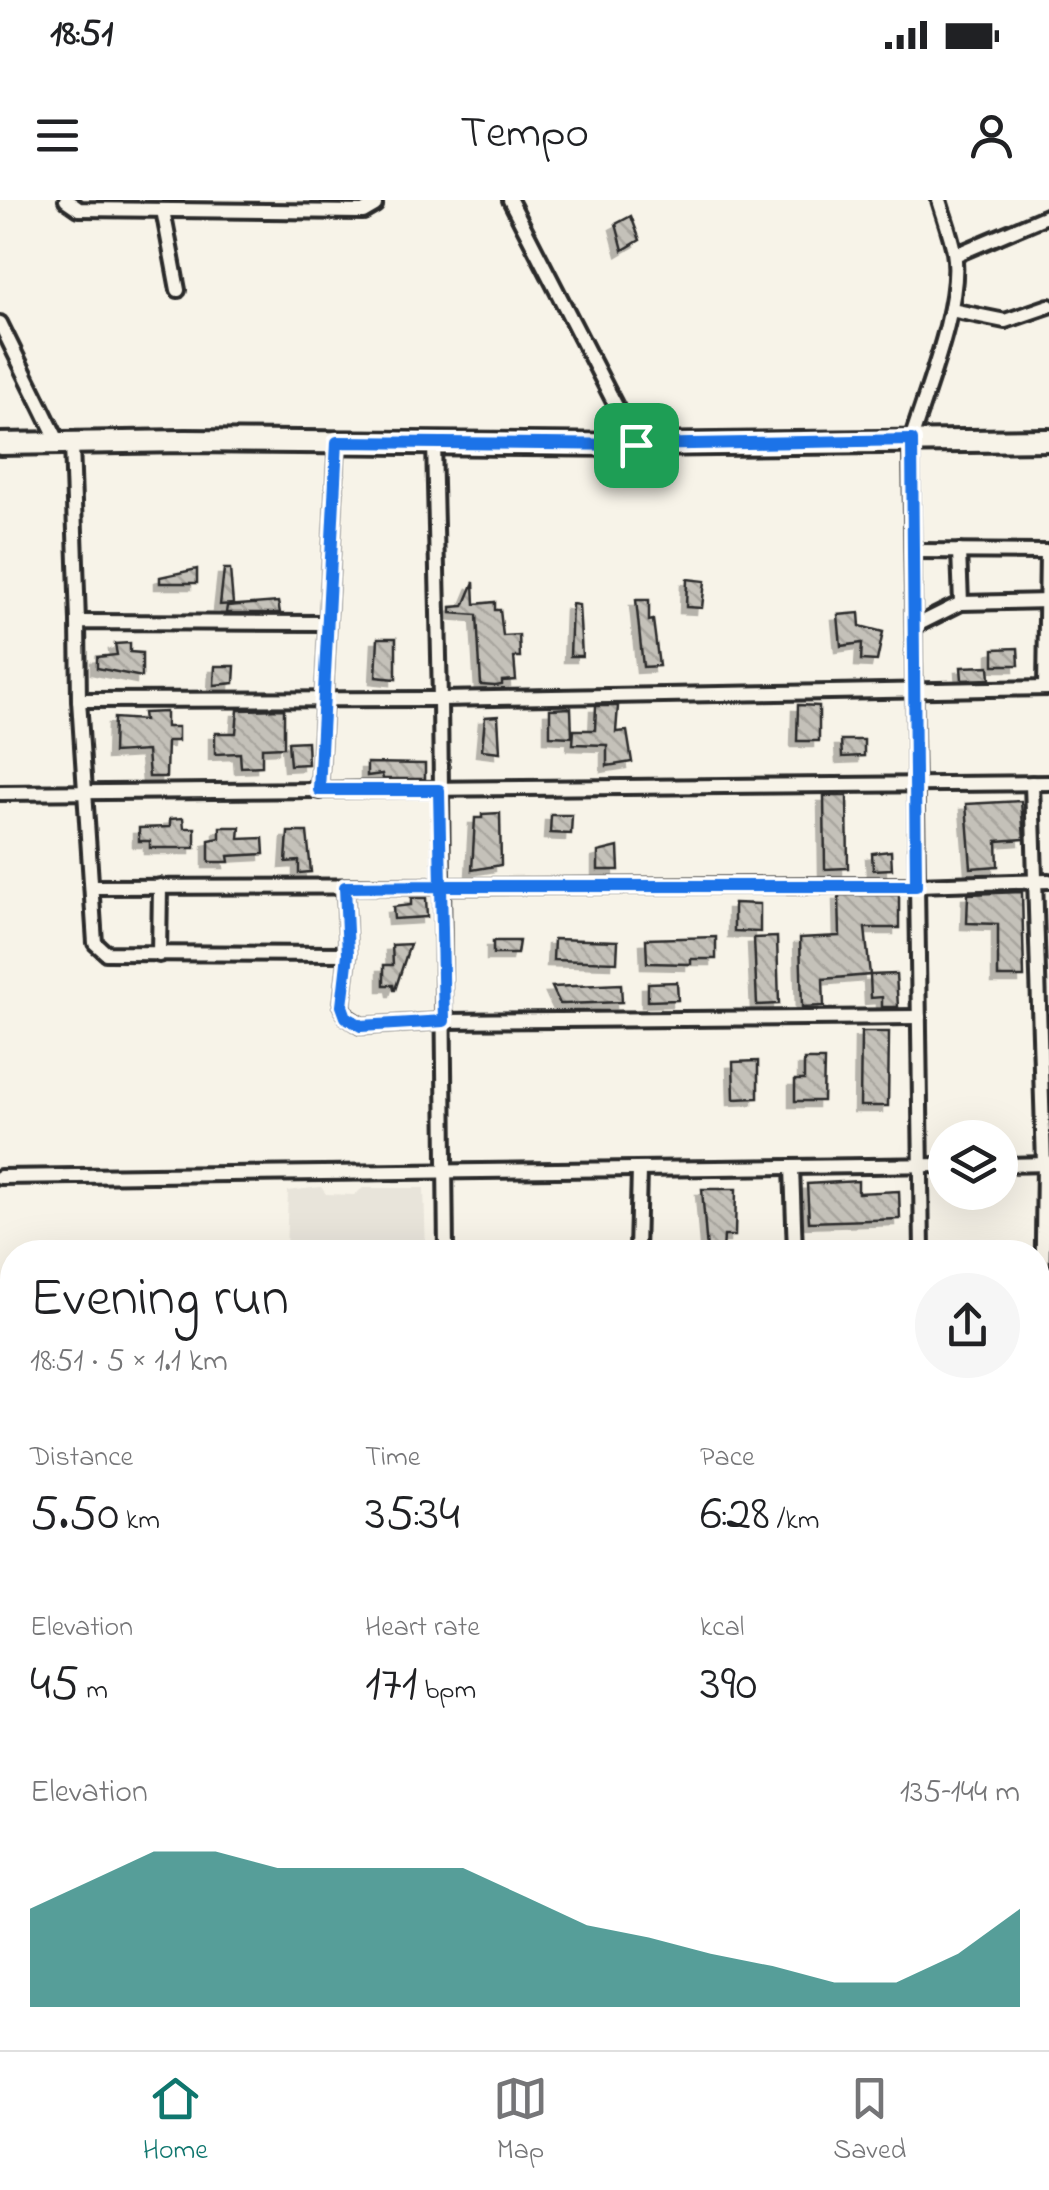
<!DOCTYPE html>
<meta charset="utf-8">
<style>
body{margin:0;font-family:"Indie Flower",sans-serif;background:#f6f6f6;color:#202124;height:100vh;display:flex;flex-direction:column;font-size:38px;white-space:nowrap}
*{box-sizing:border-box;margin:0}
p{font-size:32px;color:#757577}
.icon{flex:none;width:55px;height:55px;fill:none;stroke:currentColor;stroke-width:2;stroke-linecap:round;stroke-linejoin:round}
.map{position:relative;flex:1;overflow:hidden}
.drawer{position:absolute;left:0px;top:1040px;width:1050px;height:810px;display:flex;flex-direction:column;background:#fff;border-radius:40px 40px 0 0;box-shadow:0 10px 40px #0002}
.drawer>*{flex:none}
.tools{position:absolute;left:928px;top:920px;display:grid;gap:20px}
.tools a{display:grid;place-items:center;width:90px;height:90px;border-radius:50%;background:#fff;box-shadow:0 10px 40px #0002;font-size:50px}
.pin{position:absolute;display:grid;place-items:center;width:85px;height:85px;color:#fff;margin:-42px;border-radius:20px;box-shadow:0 5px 15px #0006}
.round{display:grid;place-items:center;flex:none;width:105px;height:105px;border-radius:52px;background:#f6f6f6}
.headline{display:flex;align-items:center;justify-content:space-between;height:170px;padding:0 30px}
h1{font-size:55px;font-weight:600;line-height:75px}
.figures{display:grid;grid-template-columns:repeat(3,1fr);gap:15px;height:170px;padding:10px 30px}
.figures div{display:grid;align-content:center}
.figures b{font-size:50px;font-weight:600}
.figures small{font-size:28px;font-weight:400}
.figures p{font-size:28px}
.chart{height:280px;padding:20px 30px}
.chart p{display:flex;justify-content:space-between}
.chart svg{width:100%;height:180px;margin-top:10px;fill:#0f766e;opacity:.7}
.status{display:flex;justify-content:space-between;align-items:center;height:70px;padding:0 50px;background:#fff;direction:ltr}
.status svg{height:28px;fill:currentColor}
header{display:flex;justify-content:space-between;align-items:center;height:130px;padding:0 30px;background:#fff;font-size:45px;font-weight:600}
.menu{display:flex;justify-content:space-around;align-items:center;height:140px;border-top:2px solid #e0e0e0;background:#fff;font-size:28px;color:#757577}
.menu a{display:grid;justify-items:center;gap:5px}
.menu .current{color:#0f766e}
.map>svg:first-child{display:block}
</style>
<div class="status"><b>18:51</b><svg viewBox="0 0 49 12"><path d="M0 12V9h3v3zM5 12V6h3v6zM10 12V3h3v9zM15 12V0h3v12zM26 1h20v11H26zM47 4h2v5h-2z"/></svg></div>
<header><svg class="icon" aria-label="menu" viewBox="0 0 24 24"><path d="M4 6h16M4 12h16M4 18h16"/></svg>Tempo<svg class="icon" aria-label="person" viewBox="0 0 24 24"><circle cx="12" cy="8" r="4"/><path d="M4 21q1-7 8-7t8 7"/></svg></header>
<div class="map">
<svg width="1049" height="1850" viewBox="0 0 1049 1850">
<defs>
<pattern id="building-back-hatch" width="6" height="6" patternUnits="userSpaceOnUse" patternTransform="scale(2.5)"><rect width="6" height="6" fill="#c4c1b9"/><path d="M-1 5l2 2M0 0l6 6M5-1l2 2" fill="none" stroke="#a9a69f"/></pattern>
<filter id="shadow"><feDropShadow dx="-6" dy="6" stdDeviation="0" flood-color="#0004"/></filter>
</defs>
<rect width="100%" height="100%" fill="#f7f3e8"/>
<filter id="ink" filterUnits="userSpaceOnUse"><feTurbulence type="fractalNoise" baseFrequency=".01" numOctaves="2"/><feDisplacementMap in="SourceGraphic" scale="20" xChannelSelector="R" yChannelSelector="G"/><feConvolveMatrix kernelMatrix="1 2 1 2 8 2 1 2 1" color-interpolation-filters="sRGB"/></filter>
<g filter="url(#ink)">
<path fill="#e8e4da" d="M321,987L326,994L354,995L363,988H424L426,1052H286L288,991Z"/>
<g fill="url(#building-back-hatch)" stroke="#2b2b2b" stroke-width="2.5" filter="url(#shadow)">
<path d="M631,16L640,40L623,50L616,24Z"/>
<path d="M197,369V383H160V377Z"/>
<path d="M224,369H230L233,404L220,405Z"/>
<path d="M687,379L705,381L702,408L686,407Z"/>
<path d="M474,382L475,404L495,402V410H500L503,436L519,435L520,457H514L516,480L502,481V485L495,486L481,485L477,415L451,413V407L464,406Z"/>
<path d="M636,400H649V421L653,420L659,466L643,467Z"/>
<path d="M278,402L280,413H226L227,406Z"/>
<path d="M572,404L579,405L582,456H570Z"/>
<path d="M859,413L860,426L883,432L877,461L861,460L862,443L841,446L838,415Z"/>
<path d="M378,438H396V479L376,477Z"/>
<path d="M130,443V452L142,453V477L97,468V457L117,455L115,444Z"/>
<path d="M1018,448L1019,465H994V449Z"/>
<path d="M215,466H235L234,483L214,485Z"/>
<path d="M989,466L990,479L962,480L961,467Z"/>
<path d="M798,505L819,506V541H797Z"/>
<path d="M596,506H618L616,532L627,531L632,562L607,566V545L573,544L574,530H595Z"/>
<path d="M571,508L572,537L550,536V509Z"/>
<path d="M284,509V547L262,548V566L241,567L240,553L215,554V533H236L238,510Z"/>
<path d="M166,512V527H178V541H167L166,577H149L147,551L113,553L114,518L144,520L143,513Z"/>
<path d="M498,516L500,552L482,550L485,517Z"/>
<path d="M841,540H864V556L842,557Z"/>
<path d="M307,541L308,564L290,565L288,542Z"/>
<path d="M367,563L425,564V579H383L382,574L367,576Z"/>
<path d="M824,596H847L848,668L825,669Z"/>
<path d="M1021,601L1024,639L997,641L998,666L971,668L966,604Z"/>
<path d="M500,613L501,665L472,670L475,618H482V614Z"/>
<path d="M551,615H572L571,634L550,633Z"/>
<path d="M183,618L184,628H195V648H150V641H139V628L170,627V619Z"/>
<path d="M220,627H240L239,639L263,638L264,654L228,656L229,662H209V640L220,638Z"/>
<path d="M288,632H307L311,672L299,673V661L286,662Z"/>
<path d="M618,647L619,670H598V652Z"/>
<path d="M891,651L892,669L873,670L872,653Z"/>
<path d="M1022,692L1024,777H998V724L967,723L968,694Z"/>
<path d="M839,695H899V728H865L870,775L823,779L824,806L802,807L800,738L840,736Z"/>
<path d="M411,698H426L427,717L394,719L393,707L411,705Z"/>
<path d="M734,703L760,704V732L734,731Z"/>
<path d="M716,737V759H691V764L647,763L646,739Z"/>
<path d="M777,737L779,804L757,805L754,738Z"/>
<path d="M554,739L618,741L617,762L553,760Z"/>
<path d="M493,741H519L517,754H493Z"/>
<path d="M410,744L395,790H394L393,785H384V765H393L392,745Z"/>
<path d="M896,774L898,807H882V797L871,798L870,775Z"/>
<path d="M677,782L678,800L648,801V783Z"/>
<path d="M621,784L622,802L564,804H560L552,787Z"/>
<path d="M861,832H889L888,906H860Z"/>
<path d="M804,860H824L823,901H795V880H804Z"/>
<path d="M758,861V898L734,899L733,862Z"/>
<path d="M858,981V993L899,991L900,1019L809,1022L807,984Z"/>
<path d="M702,989H736L735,1036H724L723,1052L707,1051Z"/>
</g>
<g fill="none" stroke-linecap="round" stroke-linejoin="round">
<g stroke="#2b2b2b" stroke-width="20">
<g id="minor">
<path d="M66,0L79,9L363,12L375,5L374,0"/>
<path d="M510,0L636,245"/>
<path d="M163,10L178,90"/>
<path d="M955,55L1049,15"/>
<path d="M951,110L1005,121L1049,106"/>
<path d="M0,123L59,243"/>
<path d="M434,242L440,499L446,1052"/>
<path d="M72,243L78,422"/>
<path d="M913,351L1049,352"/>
<path d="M959,351L961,403"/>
<path d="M327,423L78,422L79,500L95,743L106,753L348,754"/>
<path d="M915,426L961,403L1049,401"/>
<path d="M1045,488L1047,352"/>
<path d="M79,500L440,499L1049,488"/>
<path d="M1032,583L1044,964L1038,1413"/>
<path d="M319,591L337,242"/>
<path d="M0,593L1049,583"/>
<path d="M93,687L917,685L1049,681"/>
<path d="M345,687L348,754L342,806L347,817L361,826L444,821L919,817"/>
<path d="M159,755L160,686"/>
<path d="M1000,965L1049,964"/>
<path d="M792,967L795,1052"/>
<path d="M0,977L945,965"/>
<path d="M637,1052L639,969"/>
<path d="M922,1052L911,240C926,191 963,101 954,52C951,35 944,17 939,0"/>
<path d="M0,1203H12"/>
<path d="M0,1317L12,1316"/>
<path d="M0,1423H12"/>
<path d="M0,1548L12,1549"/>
<path d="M1038,1549H1049"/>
<path d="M1038,1650H1049"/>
<path d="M0,1658H12"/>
<path d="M1038,1757L1049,1758"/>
<path d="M452,1838V1850"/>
<path d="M823,1838V1850"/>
<path d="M931,1838V1850"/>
<path d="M544,1850L545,1838"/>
<path d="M1030,1850L1031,1838"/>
</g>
</g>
<g stroke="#2b2b2b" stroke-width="28">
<path id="primary" d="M0,244L185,241L636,245L1049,240"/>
</g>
<use href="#minor" stroke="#f7f3e8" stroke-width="12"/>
<use href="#primary" stroke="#f7f3e8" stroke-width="20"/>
</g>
</g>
<g fill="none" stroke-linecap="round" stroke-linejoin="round" filter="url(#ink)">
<g stroke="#fff" stroke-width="20">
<path id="route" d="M636,245L337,242L319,590H439L441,686L345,687L348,754L342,806L346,817L361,826L444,821L441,686H916L912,240L636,245"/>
</g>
<use href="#route" stroke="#1a73e8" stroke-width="12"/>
</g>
</svg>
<div class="tools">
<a><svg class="icon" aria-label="layers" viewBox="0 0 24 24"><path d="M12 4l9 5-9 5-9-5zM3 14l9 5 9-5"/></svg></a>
</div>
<div class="pin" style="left:636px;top:245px;background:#1e9e55"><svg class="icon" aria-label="arrive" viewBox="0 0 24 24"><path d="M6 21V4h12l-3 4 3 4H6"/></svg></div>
<section class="drawer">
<div class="headline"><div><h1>Evening run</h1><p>18:51 · 5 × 1.1 km</p></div><a class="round"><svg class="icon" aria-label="share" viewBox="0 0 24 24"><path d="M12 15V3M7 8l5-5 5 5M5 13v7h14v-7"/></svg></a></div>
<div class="figures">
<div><p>Distance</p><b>5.50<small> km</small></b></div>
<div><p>Time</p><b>35:34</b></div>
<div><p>Pace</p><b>6:28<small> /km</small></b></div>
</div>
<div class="figures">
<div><p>Elevation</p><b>45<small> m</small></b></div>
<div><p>Heart rate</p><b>171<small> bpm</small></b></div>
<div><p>kcal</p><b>390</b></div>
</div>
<div class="chart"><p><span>Elevation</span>135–144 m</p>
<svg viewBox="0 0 160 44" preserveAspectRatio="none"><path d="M0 44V20L10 13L20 6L30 6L40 10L50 10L60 10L70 10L80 17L90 24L100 27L110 31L120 34L130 38L140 38L150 31L160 20V44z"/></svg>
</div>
</section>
</div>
<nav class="menu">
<a class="current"><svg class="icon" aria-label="home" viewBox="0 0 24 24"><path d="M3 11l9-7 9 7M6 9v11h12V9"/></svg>Home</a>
<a><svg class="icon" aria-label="map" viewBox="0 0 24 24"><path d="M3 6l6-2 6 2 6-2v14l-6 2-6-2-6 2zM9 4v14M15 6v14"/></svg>Map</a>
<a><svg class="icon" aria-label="saved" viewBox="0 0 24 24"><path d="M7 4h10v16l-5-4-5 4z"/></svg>Saved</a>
</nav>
